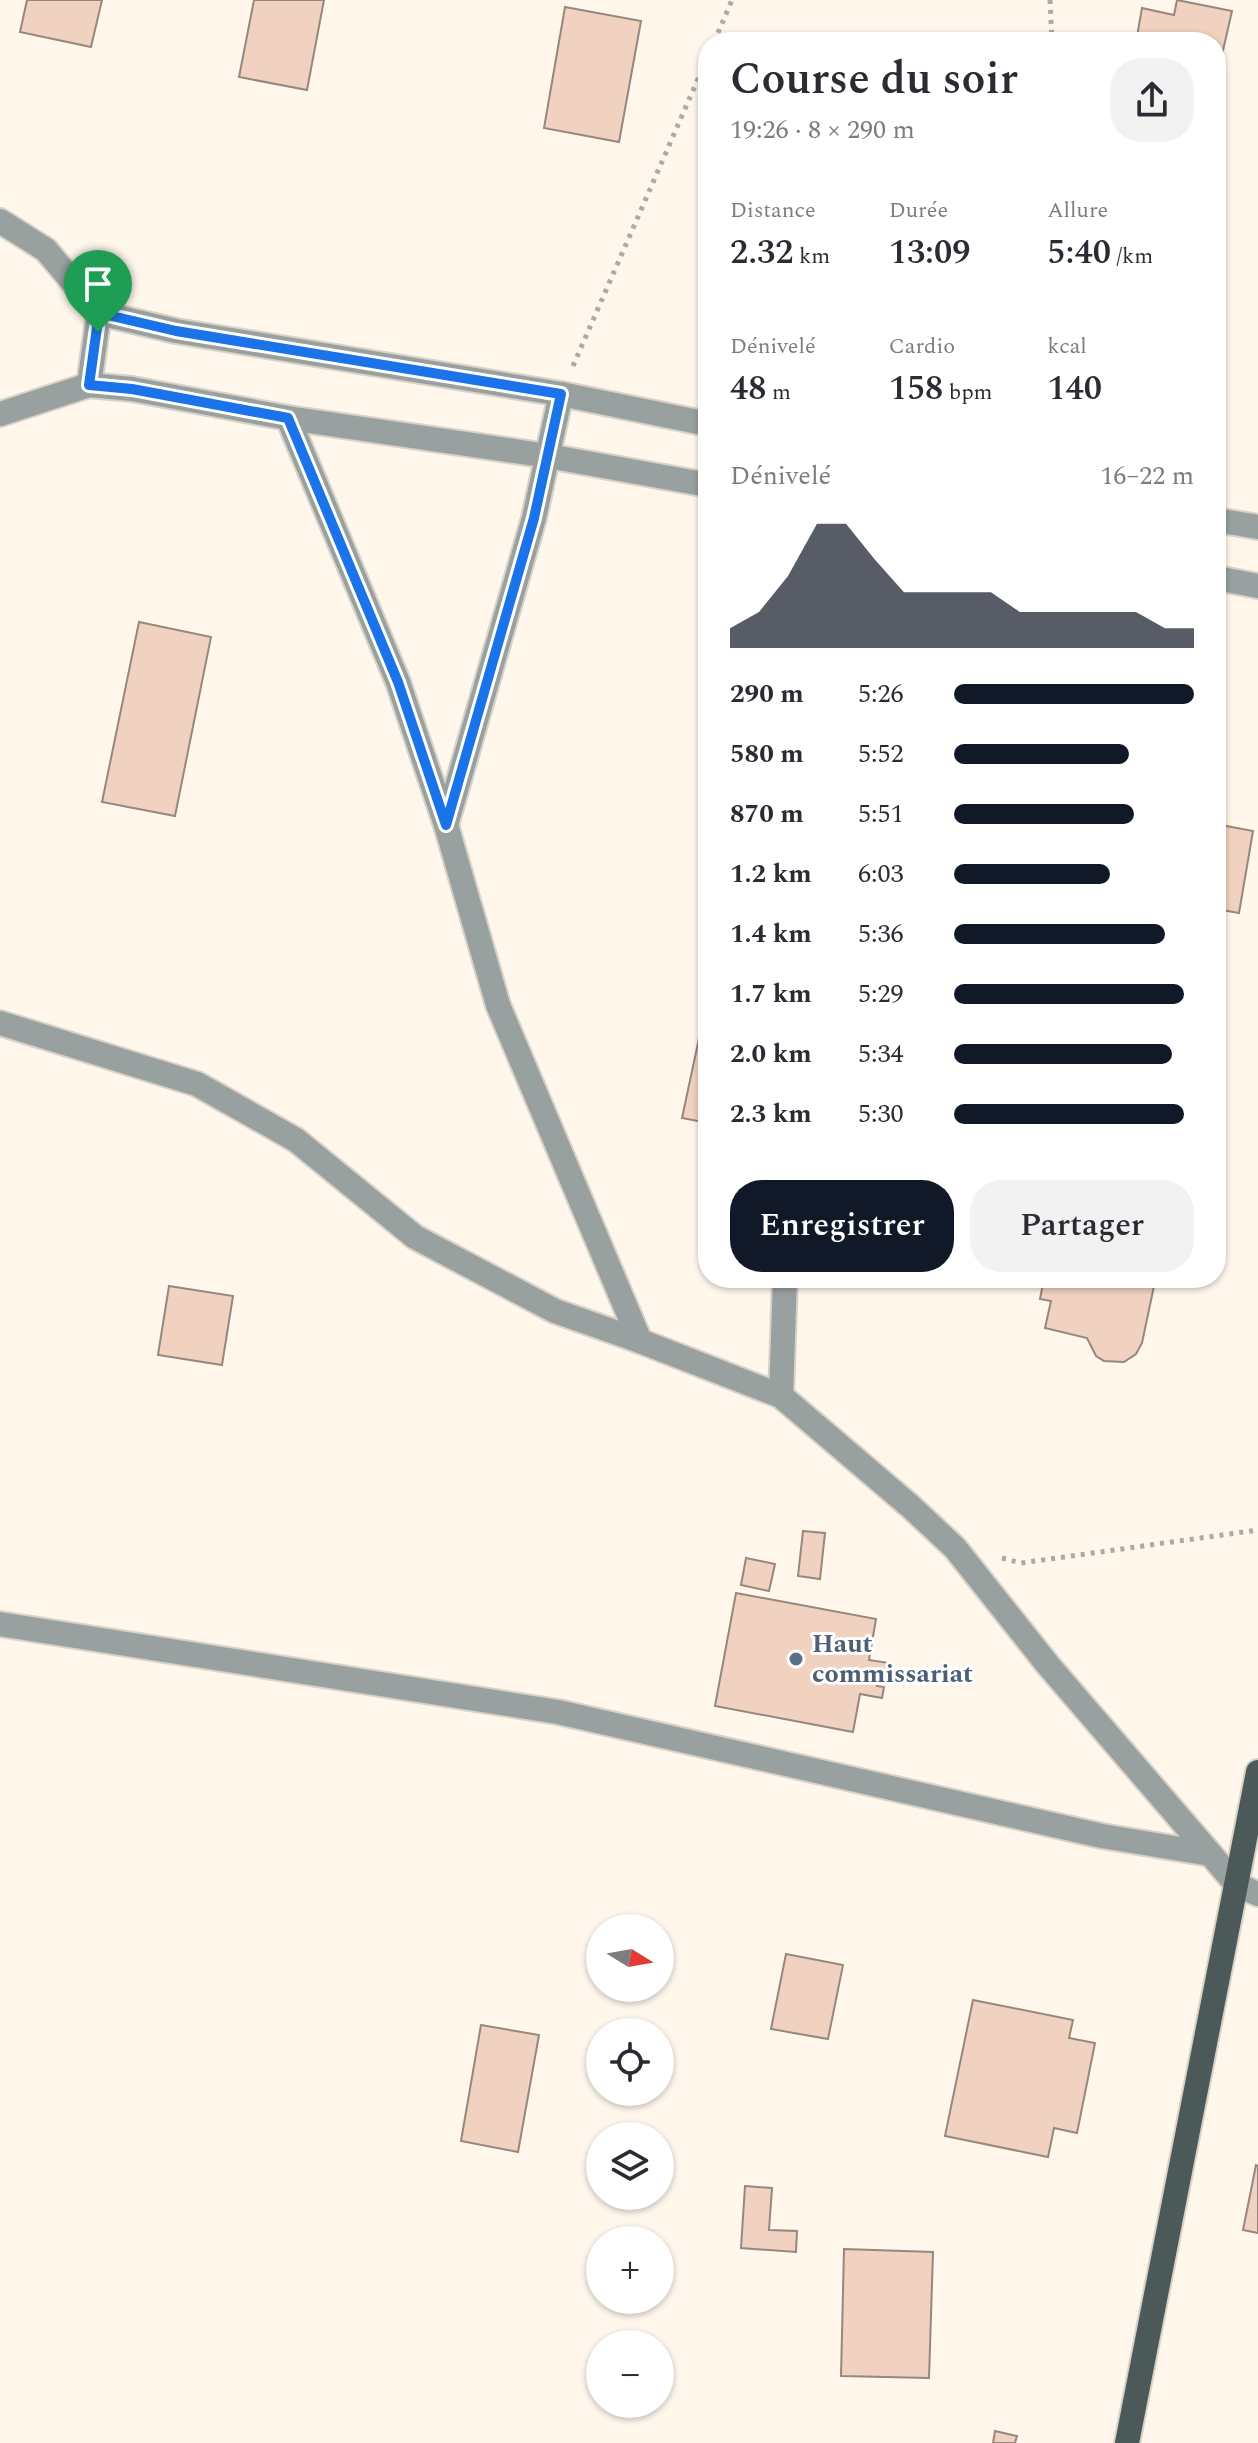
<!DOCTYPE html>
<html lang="fr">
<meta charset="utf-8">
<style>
body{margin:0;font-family:Spectral,serif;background:#f2f2f3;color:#2b2b33;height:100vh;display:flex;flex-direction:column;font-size:30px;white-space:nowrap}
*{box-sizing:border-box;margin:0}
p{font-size:26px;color:#7c7c81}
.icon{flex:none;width:44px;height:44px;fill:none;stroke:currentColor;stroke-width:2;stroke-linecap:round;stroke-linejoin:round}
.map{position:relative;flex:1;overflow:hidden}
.details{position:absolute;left:698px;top:32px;width:528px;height:1256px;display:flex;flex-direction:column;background:#fff;border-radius:32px;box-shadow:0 2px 6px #0004}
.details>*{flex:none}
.needle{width:52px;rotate:101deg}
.buttons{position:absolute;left:586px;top:1914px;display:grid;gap:16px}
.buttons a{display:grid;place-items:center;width:88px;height:88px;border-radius:50%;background:#fff;box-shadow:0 2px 6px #0004;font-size:40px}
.pin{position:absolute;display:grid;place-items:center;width:68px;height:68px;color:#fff;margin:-82px -34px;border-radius:50% 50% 50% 0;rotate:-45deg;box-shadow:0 0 8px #0007}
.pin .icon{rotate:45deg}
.round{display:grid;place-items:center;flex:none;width:84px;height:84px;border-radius:32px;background:#f2f2f3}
.headline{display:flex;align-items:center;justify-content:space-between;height:136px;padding:0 32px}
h1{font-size:44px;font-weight:600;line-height:60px}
.figures{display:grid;grid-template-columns:repeat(3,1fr);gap:12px;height:136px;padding:8px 32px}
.figures div{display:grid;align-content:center}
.figures b{font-size:34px;font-weight:600}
.figures small{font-size:22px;font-weight:400}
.figures p{font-size:22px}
.chart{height:224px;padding:16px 32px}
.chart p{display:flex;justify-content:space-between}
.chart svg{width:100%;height:144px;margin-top:8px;fill:#111827;opacity:.7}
.action{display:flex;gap:16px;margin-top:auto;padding:16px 32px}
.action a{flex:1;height:92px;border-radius:32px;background:#111827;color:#fff;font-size:32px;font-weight:600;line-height:92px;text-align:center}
.action a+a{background:#f2f2f3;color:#2b2b33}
ul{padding:0 32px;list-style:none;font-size:26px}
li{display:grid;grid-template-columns:128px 96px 1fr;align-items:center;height:60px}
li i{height:20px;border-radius:10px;background:#111827}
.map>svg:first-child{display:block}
</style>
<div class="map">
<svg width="1258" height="2443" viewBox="0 0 1258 2443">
<rect width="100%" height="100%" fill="#fff7ec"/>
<g fill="#f1d1bf" stroke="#96877f" stroke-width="2">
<path d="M27,0H102L91,47L20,32Z"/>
<path d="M254,0H324L307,90L239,77Z"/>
<path d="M1177,0L1232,11L1219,68L1216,67V42H1136L1142,8L1174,15Z"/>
<path d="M565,7L641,21L619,142L544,128Z"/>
<path d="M139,622L211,637L175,816L102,802Z"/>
<path d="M1216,824L1253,831L1239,913L1216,909Z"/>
<path d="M708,996V1123L682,1118Z"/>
<path d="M1044,1278H1136L1154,1286L1142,1343L1136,1354L1124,1362L1104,1361L1096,1356L1087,1338L1045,1328L1051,1301L1040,1299Z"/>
<path d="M169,1286L233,1296L222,1365L158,1355Z"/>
<path d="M803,1531L825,1533L820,1579L798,1576Z"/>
<path d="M746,1558L775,1564L769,1591L741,1585Z"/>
<path d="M736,1593L876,1619L869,1660L889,1663L887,1674L879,1672L877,1686L884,1687L882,1698L860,1694L853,1732L715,1706Z"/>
<path d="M786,1954L843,1965L828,2039L771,2029Z"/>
<path d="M973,2000L1073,2020L1069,2038L1095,2043L1077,2133L1054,2128L1048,2157L945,2136Z"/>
<path d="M481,2025L539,2035L518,2152L461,2141Z"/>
<path d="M1256,2165L1258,2166V2233L1243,2230Z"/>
<path d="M745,2186L772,2188L769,2230L797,2231L796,2252L741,2248Z"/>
<path d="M844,2249L933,2252L929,2378L841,2376Z"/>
<path d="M995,2431L1017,2436L1015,2443H993Z"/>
</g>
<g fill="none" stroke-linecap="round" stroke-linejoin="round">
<g stroke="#d9d2c8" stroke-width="28">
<g id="minor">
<path d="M0,221L46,250L99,313L176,331L561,394L708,424"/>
<path d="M89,385L99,313"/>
<path d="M0,414L89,385L132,389L288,418L548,456L708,485"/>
<path d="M288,418L398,682L446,825L498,1005L640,1341L781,1396L910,1506L955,1548L1048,1665L1237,1885L1258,1894"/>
<path d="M1216,520L1258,527"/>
<path d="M1216,578L1258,586"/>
<path d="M446,825L534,518L561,394"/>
<path d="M0,1023L197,1084L296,1140L415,1237L555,1311L640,1341"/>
<path d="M781,1396L785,1278"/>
<path d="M0,1624L558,1712L1102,1836L1210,1854"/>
</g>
</g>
<g stroke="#d9d2c8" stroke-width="28">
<path id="major" d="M1127,2443L1258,1772"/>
</g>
<g stroke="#afa9a0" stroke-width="5" stroke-dasharray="4 6" stroke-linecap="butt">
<path d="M1050,0L1052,42"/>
<path d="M714,42L732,0"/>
<path d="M573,366L708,56"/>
<path d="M1002,1558L1021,1563L1258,1530"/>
</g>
<use href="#minor" stroke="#99a1a0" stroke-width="24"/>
<use href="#major" stroke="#4b5a59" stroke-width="24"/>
</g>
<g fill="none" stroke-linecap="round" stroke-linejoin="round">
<g stroke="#fff" stroke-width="16">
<path id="route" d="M99,313L176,331L561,394L534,518L446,825L398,682L288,418L132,389L89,385Z"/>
</g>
<use href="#route" stroke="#1a73e8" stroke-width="10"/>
</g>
<circle fill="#5c6f8a" stroke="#fff" stroke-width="3" cx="796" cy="1659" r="8"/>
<g text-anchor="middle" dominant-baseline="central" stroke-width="6" stroke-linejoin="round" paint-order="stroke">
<g font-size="26" font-weight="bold" fill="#4e5e75" stroke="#fff" text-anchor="start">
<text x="812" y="1644">Haut<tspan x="812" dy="30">commissariat</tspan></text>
</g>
</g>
</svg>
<div class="buttons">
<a><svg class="needle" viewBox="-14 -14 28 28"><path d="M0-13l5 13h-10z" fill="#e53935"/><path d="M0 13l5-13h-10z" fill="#7c7c81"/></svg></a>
<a><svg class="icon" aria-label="locate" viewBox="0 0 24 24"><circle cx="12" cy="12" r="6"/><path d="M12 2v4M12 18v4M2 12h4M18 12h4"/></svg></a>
<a><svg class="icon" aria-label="layers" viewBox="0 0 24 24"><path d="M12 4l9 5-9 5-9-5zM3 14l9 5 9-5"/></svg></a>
<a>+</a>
<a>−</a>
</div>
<div class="pin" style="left:98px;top:332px;background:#1e9e55"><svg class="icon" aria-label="arrive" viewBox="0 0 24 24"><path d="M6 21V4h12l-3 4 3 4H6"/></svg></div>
<section class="details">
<div class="headline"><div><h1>Course du soir</h1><p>19:26 · 8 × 290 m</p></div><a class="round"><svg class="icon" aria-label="share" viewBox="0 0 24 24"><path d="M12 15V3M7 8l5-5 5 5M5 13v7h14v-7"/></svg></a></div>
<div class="figures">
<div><p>Distance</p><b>2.32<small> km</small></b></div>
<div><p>Durée</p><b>13:09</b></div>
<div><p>Allure</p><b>5:40<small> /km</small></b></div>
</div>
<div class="figures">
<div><p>Dénivelé</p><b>48<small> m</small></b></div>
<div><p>Cardio</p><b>158<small> bpm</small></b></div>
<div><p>kcal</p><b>140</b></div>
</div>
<div class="chart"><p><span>Dénivelé</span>16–22 m</p>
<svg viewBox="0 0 160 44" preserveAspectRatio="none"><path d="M0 44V38L10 33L20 22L30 6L40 6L50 17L60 27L70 27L80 27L90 27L100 33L110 33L120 33L130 33L140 33L150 38L160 38V44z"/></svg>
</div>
<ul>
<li><b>290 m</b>5:26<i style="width:100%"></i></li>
<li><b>580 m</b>5:52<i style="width:73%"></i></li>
<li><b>870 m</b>5:51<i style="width:75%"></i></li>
<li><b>1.2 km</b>6:03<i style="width:65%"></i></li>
<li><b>1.4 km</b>5:36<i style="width:88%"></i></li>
<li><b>1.7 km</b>5:29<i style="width:96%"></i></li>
<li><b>2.0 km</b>5:34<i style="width:91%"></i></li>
<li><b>2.3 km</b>5:30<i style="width:96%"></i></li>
</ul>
<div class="action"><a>Enregistrer</a><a>Partager</a></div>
</section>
</div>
